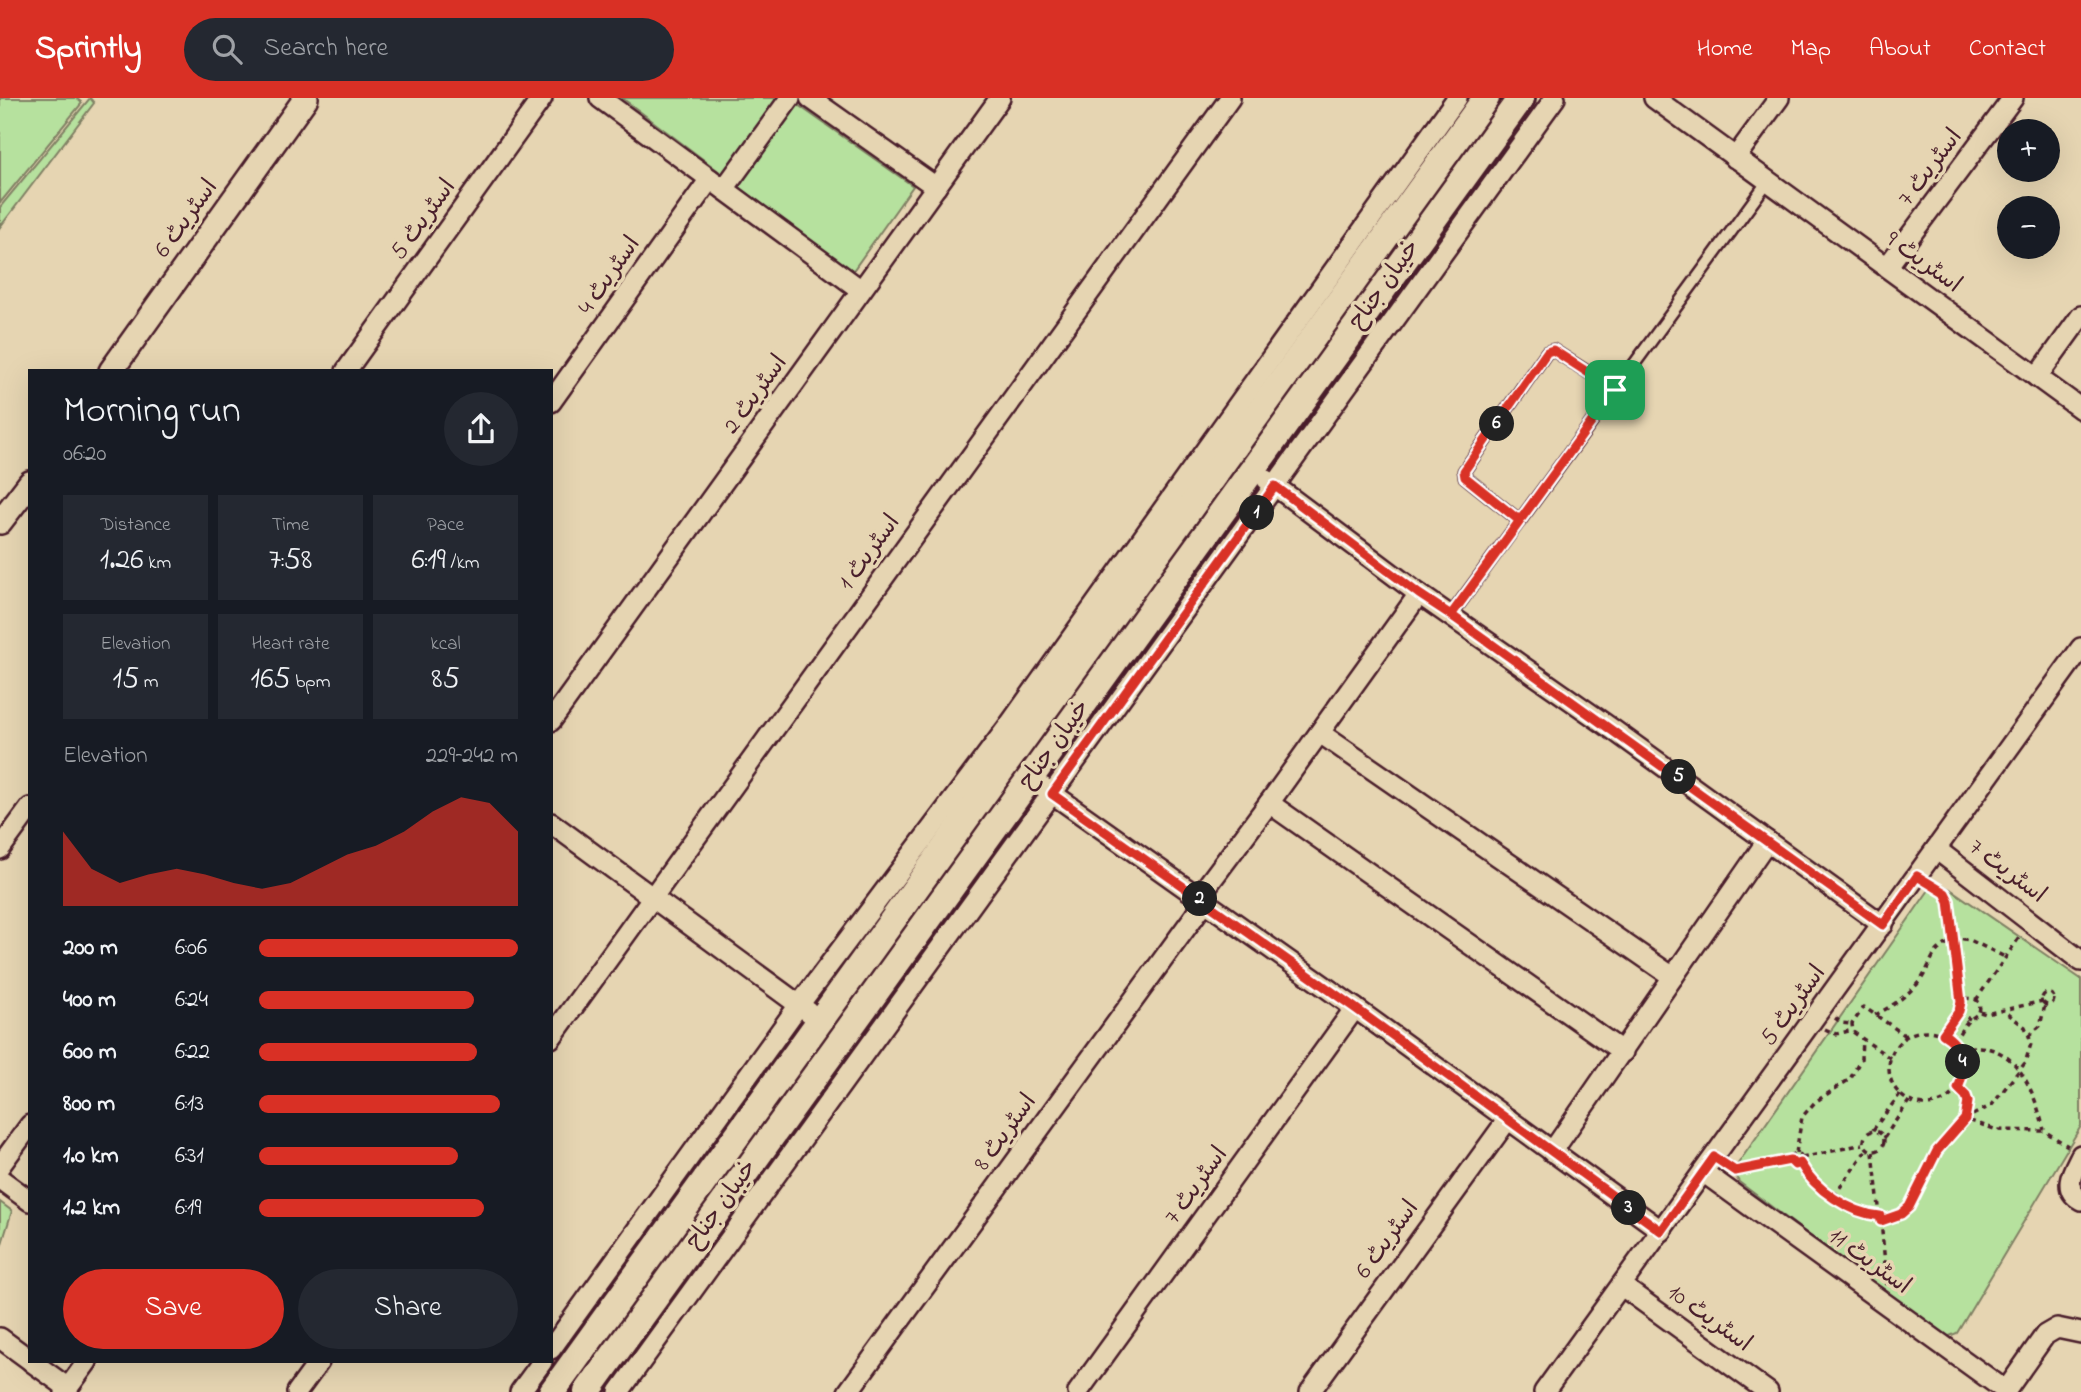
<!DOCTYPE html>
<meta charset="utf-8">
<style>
body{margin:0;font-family:"Indie Flower","Playpen Sans Arabic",sans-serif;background:#242831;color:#f1f3f6;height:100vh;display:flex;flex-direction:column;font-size:26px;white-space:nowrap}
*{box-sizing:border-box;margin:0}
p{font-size:23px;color:#9ea1a6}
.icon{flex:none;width:38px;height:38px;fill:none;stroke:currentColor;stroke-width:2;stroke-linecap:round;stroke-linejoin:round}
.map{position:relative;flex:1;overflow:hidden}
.drawer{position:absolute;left:28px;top:271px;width:525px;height:994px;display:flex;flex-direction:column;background:#171b24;border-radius:0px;box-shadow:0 7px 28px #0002}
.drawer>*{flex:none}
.controls{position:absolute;left:1997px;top:21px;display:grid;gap:14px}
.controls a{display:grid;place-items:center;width:63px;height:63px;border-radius:50%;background:#171b24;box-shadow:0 7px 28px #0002;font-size:35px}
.pin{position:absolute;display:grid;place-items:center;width:60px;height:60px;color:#fff;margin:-30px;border-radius:14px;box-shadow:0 4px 10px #0006}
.km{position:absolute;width:35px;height:35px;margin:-18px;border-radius:50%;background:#222;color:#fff;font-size:19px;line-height:35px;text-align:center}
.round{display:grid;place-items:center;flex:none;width:74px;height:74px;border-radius:37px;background:#242831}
.summary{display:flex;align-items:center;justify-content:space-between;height:119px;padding:0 35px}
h1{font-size:38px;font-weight:600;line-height:52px}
.stats{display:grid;grid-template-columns:repeat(3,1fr);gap:10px;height:119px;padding:7px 35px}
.stats div{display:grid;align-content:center;border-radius:0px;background:#242831;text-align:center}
.stats b{font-size:30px;font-weight:600}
.stats small{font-size:19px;font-weight:400}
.stats p{font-size:19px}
.chart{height:196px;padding:14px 35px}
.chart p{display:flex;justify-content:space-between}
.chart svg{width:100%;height:126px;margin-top:7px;fill:#d93025;opacity:.7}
.primary-button{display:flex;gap:14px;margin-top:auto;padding:14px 35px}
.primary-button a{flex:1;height:80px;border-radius:42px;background:#d93025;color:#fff;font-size:28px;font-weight:600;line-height:80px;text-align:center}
.primary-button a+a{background:#242831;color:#f1f3f6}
ul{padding:0 35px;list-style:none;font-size:23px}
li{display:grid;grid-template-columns:112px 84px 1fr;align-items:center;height:52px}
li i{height:18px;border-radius:9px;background:#d93025}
header{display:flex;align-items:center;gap:42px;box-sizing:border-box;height:98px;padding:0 35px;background:#d93025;color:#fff}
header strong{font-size:33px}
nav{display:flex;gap:38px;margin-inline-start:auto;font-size:24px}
.search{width:490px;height:63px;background:#242831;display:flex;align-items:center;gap:18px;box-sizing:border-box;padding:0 24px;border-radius:38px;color:#9ea1a6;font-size:26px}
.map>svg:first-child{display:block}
</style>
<header>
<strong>Sprintly</strong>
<div class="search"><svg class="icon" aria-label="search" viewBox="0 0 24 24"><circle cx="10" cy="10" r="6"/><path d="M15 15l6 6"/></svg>Search here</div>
<nav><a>Home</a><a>Map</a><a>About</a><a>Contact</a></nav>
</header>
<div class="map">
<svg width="2081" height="1294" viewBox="0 0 2081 1294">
<rect width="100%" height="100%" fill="#e6d5b2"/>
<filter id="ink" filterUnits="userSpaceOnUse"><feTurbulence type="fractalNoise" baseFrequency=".0143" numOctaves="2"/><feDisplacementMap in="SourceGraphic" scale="14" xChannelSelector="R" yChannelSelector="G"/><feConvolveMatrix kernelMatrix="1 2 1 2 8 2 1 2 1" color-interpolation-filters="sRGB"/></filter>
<g filter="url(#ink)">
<g fill="#b6e19e" stroke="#808064" stroke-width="2">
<path d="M0,0H76L82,5L0,105Z"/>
<path d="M90,0L94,5L0,129V109Z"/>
<path d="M622,0H788L913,88L852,174Z"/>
<path d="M1939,787L1950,791L2081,881V1028L1957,1235L1947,1239L1936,1234L1739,1084L1735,1077V1070L1929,792Z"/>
<path d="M0,1104L12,1113L0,1152Z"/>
</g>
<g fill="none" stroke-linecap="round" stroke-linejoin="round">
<g stroke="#4a1f2b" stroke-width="15">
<g id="service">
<path d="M1520,423L1465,379L1464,373L1547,254L1553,252L1616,292"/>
<path d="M1451,517L1768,83"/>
</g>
</g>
<g stroke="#4a1f2b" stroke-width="24">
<g id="minor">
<path d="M600,0L861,192"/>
<path d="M810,0L936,89"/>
<path d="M1654,0L2081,311"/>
<path d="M1735,60L1779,0"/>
<path d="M724,91L790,0"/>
<path d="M1887,169L2013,0"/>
<path d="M346,273L542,0"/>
<path d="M2037,279L2081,218"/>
<path d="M551,304L710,81"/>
<path d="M1267,382L1419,496L1615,633L1883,827"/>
<path d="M551,623L1000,0"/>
<path d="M1320,635L1673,879"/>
<path d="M1043,689L1355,910L1662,1133"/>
<path d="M1269,705L1623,954"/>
<path d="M551,725L810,915"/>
<path d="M0,751L30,710"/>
<path d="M1936,751L2081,863"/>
<path d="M1198,800L1269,705L1419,496"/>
<path d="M551,940L1230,0"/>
<path d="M1552,1054L1767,743"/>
<path d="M2081,1057C2073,1073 2061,1091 2081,1102"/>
<path d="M0,1068L30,1027"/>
<path d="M1703,1074L2006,1293"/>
<path d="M0,1081L30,1103"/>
<path d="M1622,1188L1768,1294"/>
<path d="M0,1240L30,1262"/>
<path d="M551,1251L799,907L1007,630L1457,0"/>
<path d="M32,1264L68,1290"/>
<path d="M65,1294L87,1264"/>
<path d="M297,1294L319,1264"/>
<path d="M520,1294L542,1264"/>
<path d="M619,1294L1555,0"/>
<path d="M848,1294L1204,805"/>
<path d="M1078,1294L1355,910"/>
<path d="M1310,1294L1508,1021"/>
<path d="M1544,1294L2081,550"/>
<path d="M2005,1294L2045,1237L2057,1230L2081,1235"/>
</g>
</g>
<g stroke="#4a1f2b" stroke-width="28">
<g id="tertiary">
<path d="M111,273L306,0"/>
<path d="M0,424L30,385"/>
</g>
</g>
<g stroke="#4a1f2b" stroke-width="32">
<g id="secondary">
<path d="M552,1294L1486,0"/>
<path d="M587,1294L1521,0"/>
</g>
</g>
<g stroke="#4a1f2b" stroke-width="3.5" stroke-dasharray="5 5" stroke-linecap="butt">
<path d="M1932,787C1955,801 1951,819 1953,843"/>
<path d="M1952,839L1970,842L2005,859"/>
<circle cx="2048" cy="901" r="6"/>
<path d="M1976,902L2021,837"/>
<path d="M1980,914L1986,916L2043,903"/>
<path d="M1875,917C1891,909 1907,898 1919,884C1933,867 1928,853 1953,843L1961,903"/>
<path d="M1835,920L1842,925L1852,926"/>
<path d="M1825,931L1836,936L1853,932"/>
<circle cx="1926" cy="970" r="37"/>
<path d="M1943,936L1959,913"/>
<path d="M2029,938L2040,928L2045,907"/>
<path d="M1954,944C1958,938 1963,928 1968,923C1976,916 1982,917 1979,904L1975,901L1965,900L1959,908L1961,917L1970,921"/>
<path d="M1959,951C2014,938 2033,989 2044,1032"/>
<path d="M1890,960L1853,934L1852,926L1864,909L1906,938"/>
<path d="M1957,990C1968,1000 1970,1007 1965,1021L1997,1032L2044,1033L2068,1048"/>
<path d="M1873,1032L1900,996"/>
<circle cx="1874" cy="1043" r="10"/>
<path d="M1884,1040L1909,1003"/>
<path d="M1873,1054L1880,1118"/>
<path d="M1796,1055L1802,1019L1815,1004L1850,981L1861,961L1862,940"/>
<circle cx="1796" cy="1061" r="6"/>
<path d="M1802,1060L1863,1046"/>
<path d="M1800,1065C1815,1092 1850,1115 1880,1118"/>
<path d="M1734,1073L1790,1062"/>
<path d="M1834,1098L1867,1051"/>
<path d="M1887,1187L1881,1123L1901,1116L1909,1109L1937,1053L1946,1041L1965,1021L1992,1007L2025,965L2031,946L2029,938L2025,929L2003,912"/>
</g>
<use href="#service" stroke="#e6d5b2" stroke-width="10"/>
<use href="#minor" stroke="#e6d5b2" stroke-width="19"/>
<use href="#tertiary" stroke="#e6d5b2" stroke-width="23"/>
<use href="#secondary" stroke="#e6d5b2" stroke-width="26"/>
</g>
</g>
<g fill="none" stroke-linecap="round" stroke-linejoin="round" filter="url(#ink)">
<g stroke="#fff" stroke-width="14">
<path id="route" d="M1615,292L1451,517L1419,496L1275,388L1052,696L1355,910L1661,1133L1714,1059L1735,1073L1790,1062L1795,1067L1800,1065C1815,1092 1850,1115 1880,1118L1881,1123L1901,1116L1909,1109L1937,1053L1965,1021L1968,1004L1966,998L1958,990C1967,970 1964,948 1943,936L1959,913L1961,904L1949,803L1945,795L1917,778L1883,827L1451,517L1520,423L1465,379L1464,373L1547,254L1553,252L1615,292"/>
</g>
<use href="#route" stroke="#d93025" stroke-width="9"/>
</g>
<g text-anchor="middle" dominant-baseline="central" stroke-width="7" stroke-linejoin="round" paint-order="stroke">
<g font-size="24" fill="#4a1f2b" stroke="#e6d5b2">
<text transform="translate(1931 70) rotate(-53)">اسٹریٹ 7</text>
<text transform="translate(187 121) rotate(-54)">اسٹریٹ 6</text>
<text transform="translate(424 122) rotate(-54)">اسٹریٹ 5</text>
<text transform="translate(1923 165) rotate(36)">اسٹریٹ 9</text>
<text transform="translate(610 178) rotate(-55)">اسٹریٹ 4</text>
<text transform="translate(1385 187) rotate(-54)">خیبان جناح</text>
<text transform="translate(756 297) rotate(-54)">اسٹریٹ 2</text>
<text transform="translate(870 455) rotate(-54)">اسٹریٹ 1</text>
<text transform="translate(1055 647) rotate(-54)">خیبان جناح</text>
<text transform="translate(2007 774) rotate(37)">اسٹریٹ 7</text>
<text transform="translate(1794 908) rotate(-54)">اسٹریٹ 5</text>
<text transform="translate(1006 1035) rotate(-54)">اسٹریٹ 8</text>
<text transform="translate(1197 1088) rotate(-54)">اسٹریٹ 7</text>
<text transform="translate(722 1107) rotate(-54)">خیبان جناح</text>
<text transform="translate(1388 1142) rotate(-54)">اسٹریٹ 6</text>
<text transform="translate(1869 1164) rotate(36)">اسٹریٹ 11</text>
<text transform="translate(1709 1221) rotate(36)">اسٹریٹ 10</text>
</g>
</g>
</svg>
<div class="controls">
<a>+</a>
<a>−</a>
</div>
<div class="pin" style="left:1615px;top:292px;background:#1e9e55"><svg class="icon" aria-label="arrive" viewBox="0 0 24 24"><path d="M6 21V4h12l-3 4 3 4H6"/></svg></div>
<b class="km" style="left:1257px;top:415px">1</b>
<b class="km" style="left:1200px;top:801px">2</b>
<b class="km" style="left:1629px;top:1110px">3</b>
<b class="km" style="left:1963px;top:964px">4</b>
<b class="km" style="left:1679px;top:679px">5</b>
<b class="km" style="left:1497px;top:326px">6</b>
<section class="drawer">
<div class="summary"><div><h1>Morning run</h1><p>06:20</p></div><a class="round"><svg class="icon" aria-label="share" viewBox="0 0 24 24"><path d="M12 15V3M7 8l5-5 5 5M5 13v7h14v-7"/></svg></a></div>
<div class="stats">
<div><p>Distance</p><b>1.26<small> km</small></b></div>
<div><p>Time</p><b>7:58</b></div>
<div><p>Pace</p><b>6:19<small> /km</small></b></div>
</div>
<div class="stats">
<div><p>Elevation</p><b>15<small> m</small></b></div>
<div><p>Heart rate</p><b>165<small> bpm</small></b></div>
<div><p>kcal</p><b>85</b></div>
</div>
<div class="chart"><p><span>Elevation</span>229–242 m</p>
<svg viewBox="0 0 160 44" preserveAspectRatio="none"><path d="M0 44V18L10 31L20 36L30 33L40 31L50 33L60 36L70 38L80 36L90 31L100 26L110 23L120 18L130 11L140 6L150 8L160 18V44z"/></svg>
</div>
<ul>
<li><b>200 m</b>6:06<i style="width:100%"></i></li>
<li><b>400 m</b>6:24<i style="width:83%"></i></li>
<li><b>600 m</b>6:22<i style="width:84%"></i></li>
<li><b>800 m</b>6:13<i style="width:93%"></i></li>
<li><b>1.0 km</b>6:31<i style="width:77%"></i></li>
<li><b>1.2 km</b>6:19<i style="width:87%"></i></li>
</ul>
<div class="primary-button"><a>Save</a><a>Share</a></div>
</section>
</div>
